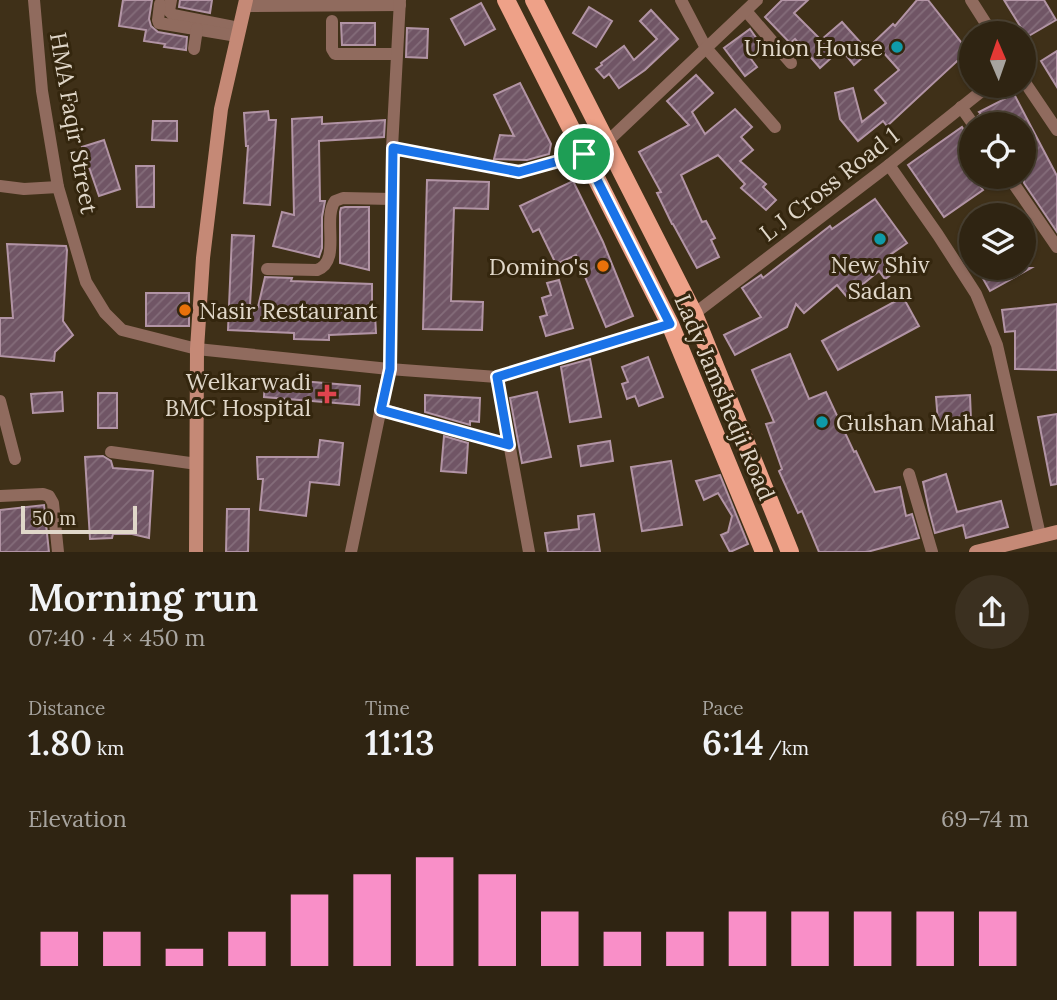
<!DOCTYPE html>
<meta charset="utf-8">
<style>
body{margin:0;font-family:Lora,serif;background:#3b3020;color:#f1f3f6;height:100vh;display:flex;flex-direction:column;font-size:26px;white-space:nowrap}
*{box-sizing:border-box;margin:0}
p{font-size:23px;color:#a7a49f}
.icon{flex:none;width:38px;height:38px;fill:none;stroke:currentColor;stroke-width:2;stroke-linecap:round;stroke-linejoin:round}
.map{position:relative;height:552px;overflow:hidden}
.side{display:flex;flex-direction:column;background:#2f2412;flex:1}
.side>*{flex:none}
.needle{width:46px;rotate:358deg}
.fabs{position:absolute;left:959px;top:21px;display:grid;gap:14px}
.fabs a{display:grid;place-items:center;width:77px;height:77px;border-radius:50%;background:#2f2412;box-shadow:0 2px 5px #0004,0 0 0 2px #4a4132;font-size:35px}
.scale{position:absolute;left:21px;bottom:18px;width:116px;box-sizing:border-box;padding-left:7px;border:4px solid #e0d7c9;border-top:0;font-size:19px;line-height:24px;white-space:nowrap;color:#e0d7c9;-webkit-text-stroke:5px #34260e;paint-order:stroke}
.pin{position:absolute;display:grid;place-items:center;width:60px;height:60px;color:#fff;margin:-30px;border:4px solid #fff;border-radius:50%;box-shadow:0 2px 7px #0007}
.round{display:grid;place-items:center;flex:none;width:74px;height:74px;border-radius:37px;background:#3b3020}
.headline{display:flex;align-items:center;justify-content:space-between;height:119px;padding:0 28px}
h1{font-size:38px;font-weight:600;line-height:52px}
.figures{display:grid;grid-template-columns:repeat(3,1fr);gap:10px;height:119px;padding:7px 28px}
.figures div{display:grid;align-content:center}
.figures b{font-size:35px;font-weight:600}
.figures small{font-size:19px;font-weight:400}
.figures p{font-size:19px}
.chart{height:196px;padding:14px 28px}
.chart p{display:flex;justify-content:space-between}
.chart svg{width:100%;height:126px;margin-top:7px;stroke:#f98fc8;stroke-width:6}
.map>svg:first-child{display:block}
</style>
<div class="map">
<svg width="1057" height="552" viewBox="0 0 1057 552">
<defs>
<pattern id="building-hatch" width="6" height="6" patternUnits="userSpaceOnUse" patternTransform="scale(1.75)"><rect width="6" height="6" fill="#705565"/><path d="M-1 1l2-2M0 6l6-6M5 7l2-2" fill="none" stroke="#846d7a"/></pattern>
</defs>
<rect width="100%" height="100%" fill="#3f3018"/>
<g fill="url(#building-hatch)" stroke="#b294a5" stroke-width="2">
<path d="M123,0H152L149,19L151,26L158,32L187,37L186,50L164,47L165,44L144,41L146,30L119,26Z"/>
<path d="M180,0H212L210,13L179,7Z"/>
<path d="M782,0H808L794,13L821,40L842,22L869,52L854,65L841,49L820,68L795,39L790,43L765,17Z"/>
<path d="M917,0H928L968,51L887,126L883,121L858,141L840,119L835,93L853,88L862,122L886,103L875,90L899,70L874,42L893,24L895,26Z"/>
<path d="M1004,0H1044L1056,20L1027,37Z"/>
<path d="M481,3L495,29L465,45L451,19Z"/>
<path d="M589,7L612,21L596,47L573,33Z"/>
<path d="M651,10L678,39L645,70L619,88L609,74L604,78L596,69L602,65L601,63L624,46L634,60L657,39L640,21Z"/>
<path d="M341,23H375V45H342Z"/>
<path d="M407,28L428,29L427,58L406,57Z"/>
<path d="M750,29L764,49L751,59L757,67L745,76L724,48Z"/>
<path d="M1057,51V87L1041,61Z"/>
<path d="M696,75L713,93L692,112L705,134L735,109L752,127L741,137L753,150L740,161L766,184L763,187L776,200L766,210L741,188L745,184L718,155L681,175L702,222L706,221L715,238L711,240L719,257L697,268L673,224H672L657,193L661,192L639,152L689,125L667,101Z"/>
<path d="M520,83L551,144L549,154L527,160L494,159L500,135L514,136L494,95Z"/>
<path d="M1014,94L1057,176V232L1024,183V124H982L978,116L981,114L979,112Z"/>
<path d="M268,111L269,120H276L270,205L244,203L248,146H246L244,113Z"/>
<path d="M322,117V124L385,120L384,137L319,141L320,201H325L322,217V248L319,257L273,246L282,212L294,215L292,119Z"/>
<path d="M153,121H177V141L152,140Z"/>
<path d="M962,127L971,140V177H973L983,190L944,217L908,165Z"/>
<path d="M104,140L120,189L99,196L82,147Z"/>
<path d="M136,166H154V207H137Z"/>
<path d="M427,180L489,182L488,209L454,208L451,301L483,302L482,330L423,329Z"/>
<path d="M573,181L603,242L633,316L606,327L576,255L556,264L539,229L533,232L520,206Z"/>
<path d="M875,199L907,243L887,257L896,271L885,279L879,271L847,297L837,285L804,313L796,304L787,327L735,355L724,335L761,317L742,288L761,275L763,278L830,226L832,229Z"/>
<path d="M345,207H369V270L340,263V212L341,208Z"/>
<path d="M232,235L254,236L250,305L258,307L265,277L292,278L291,281L372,284V314H375L376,333L329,335V340L294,339V333L228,330Z"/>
<path d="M7,244L66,246L67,250L63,321L73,335L55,352L54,361L0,356V318H13Z"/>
<path d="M977,268H1031L990,291Z"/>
<path d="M559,280L573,328L546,336L540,317L547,315L542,298L551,295L547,283Z"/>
<rect x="146" y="293" width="43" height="33"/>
<path d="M903,297L919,326L838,370L822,341Z"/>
<path d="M1057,304V370L1015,369V331L1005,332L1002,310Z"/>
<path d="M790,354L809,399L826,392L854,452L856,451L875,492L900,487L906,516L912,514L919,538L867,552H819L802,511L798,513L779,471L782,469L766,424L774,422L752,370Z"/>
<path d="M648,357L663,397L639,406L635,396L627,399L622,384L628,382L622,367Z"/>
<path d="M590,359L601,417L570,422L561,367Z"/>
<path d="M265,378L360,386L359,405L264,397Z"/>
<path d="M62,392L63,411L33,413L31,394Z"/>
<path d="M537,392L551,457L522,463L510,398Z"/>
<rect x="98" y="393" width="19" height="35"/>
<path d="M425,395L480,398L479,422L470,421V425L425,412Z"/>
<path d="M970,395L971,420L938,422L936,397Z"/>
<path d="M1057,414V484L1051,485L1038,417Z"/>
<path d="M444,436L468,443L466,473L441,471Z"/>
<path d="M320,440L343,443L339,485L310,482L306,516L260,510L263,479H258L257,457H318Z"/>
<path d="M610,441L613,461L581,466L578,446Z"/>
<path d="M103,456L111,461L113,468L153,471L149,538L132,534H113L112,538L90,539L85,457Z"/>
<path d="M671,461L682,525L642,531L631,467Z"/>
<path d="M946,474L957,512L1001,501L1008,527L966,538L963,525L935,533L929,510L923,482Z"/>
<path d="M720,475L748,544L730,552L721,535L728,532L732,516L718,493L704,500L696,481Z"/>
<path d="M44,505L49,552H0V510Z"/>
<path d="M227,509H249L248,552H226Z"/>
<path d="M594,514L600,552H548L545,533L579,529L578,516Z"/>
</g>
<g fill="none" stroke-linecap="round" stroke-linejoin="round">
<g stroke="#906b5e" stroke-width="12">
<path d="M34,0L42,91L58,187L86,282L105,313L122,330L197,349L389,369L497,377L670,324"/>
<path d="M171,0L169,11L173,15L239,28"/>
<path d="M681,0L706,48L775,127"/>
<path d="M971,0L992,33"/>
<path d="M160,4L158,20L159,23L237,36"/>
<path d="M244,6L400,5"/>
<path d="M746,11L791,63"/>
<path d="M332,21V49L335,54H397"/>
<path d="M194,49L197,29"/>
<path d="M1024,81L1057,130"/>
<path d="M961,107L973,124"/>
<path d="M608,141L757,0"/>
<path d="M392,148L518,172L584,154"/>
<path d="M889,165L938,235L976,294L997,345L1040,535"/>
<path d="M1009,177L1057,247"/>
<path d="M0,186L24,189L58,187"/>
<path d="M267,269L317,270C342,261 322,219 335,201L343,198L392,199"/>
<path d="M694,314L889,165L988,86"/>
<path d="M497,377L529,552"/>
<path d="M0,401L15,459"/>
<path d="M381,409L509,445"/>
<path d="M111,452L197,464"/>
<path d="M909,474L932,552"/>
<path d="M0,496L43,494L49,496L53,503L58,552"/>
<path d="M351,552L389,369L392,148L400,0"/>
</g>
<g stroke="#c58976" stroke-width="14">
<path d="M196,552L197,349L203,258L221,109L246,0"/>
<path d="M976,552L1057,532"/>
</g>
<g stroke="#eea188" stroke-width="18">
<path d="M506,0L670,324L764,552"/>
<path d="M534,0L694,314L790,552"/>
</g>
</g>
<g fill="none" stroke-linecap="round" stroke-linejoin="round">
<g stroke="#fff" stroke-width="14">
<path id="route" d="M393,148L519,172L584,154L670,324L497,377L509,445L381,410L390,369Z"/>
</g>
<use href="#route" stroke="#1a73e8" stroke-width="9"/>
</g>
<g fill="#0f9aa8" stroke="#34260e" stroke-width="2.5">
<circle cx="897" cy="47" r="7"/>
<circle cx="880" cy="239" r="7"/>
<circle cx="822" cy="422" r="7"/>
</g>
<g fill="#e8710a" stroke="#34260e" stroke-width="2.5">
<circle cx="603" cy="266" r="7"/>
<circle cx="185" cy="310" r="7"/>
</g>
<path fill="#e0444e" stroke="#34260e" stroke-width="2.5" d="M323.5 383.5h7v7h7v7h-7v7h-7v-7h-7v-7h7z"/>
<g text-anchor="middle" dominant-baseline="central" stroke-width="6" stroke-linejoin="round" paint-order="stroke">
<g font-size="23" fill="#e0d7c9" stroke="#34260e" text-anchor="end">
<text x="883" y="47">Union House</text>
<text x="880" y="264" text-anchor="middle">New Shiv<tspan x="880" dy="26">Sadan</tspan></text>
<text x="589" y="266">Domino's</text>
<text x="199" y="310" text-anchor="start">Nasir Restaurant</text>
<text x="311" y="381">Welkarwadi<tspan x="311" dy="26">BMC Hospital</tspan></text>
<text x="836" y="422" text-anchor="start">Gulshan Mahal</text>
</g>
<g font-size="23" fill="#e0d7c9" stroke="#34260e">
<text transform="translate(74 123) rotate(80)">HMA Faqir Street</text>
<text transform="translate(829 184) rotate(-38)">L J Cross Road 1</text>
<text transform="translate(725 397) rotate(67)">Lady Jamshedji Road</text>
</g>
</g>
</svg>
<div class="fabs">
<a><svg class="needle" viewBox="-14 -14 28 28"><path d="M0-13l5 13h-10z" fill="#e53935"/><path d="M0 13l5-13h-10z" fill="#a7a49f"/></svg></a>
<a><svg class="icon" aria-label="locate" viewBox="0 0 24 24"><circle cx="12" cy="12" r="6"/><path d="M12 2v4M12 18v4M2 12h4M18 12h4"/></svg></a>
<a><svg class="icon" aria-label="layers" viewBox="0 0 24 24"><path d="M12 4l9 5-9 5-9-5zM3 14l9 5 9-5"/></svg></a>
</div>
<div class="scale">50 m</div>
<div class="pin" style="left:584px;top:154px;background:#1e9e55"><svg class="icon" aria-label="arrive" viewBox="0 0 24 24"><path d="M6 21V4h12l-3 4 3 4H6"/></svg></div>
</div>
<section class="side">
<div class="headline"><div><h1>Morning run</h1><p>07:40 · 4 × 450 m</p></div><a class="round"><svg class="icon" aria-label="share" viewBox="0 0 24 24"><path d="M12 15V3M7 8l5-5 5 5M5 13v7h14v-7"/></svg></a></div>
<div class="figures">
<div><p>Distance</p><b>1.80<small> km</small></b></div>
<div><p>Time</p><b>11:13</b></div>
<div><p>Pace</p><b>6:14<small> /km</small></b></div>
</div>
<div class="chart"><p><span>Elevation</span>69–74 m</p>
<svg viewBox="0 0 160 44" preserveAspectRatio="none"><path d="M5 44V32M15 44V32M25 44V38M35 44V32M45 44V19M55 44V12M65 44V6M75 44V12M85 44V25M95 44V32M105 44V32M115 44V25M125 44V25M135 44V25M145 44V25M155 44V25"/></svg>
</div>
</section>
